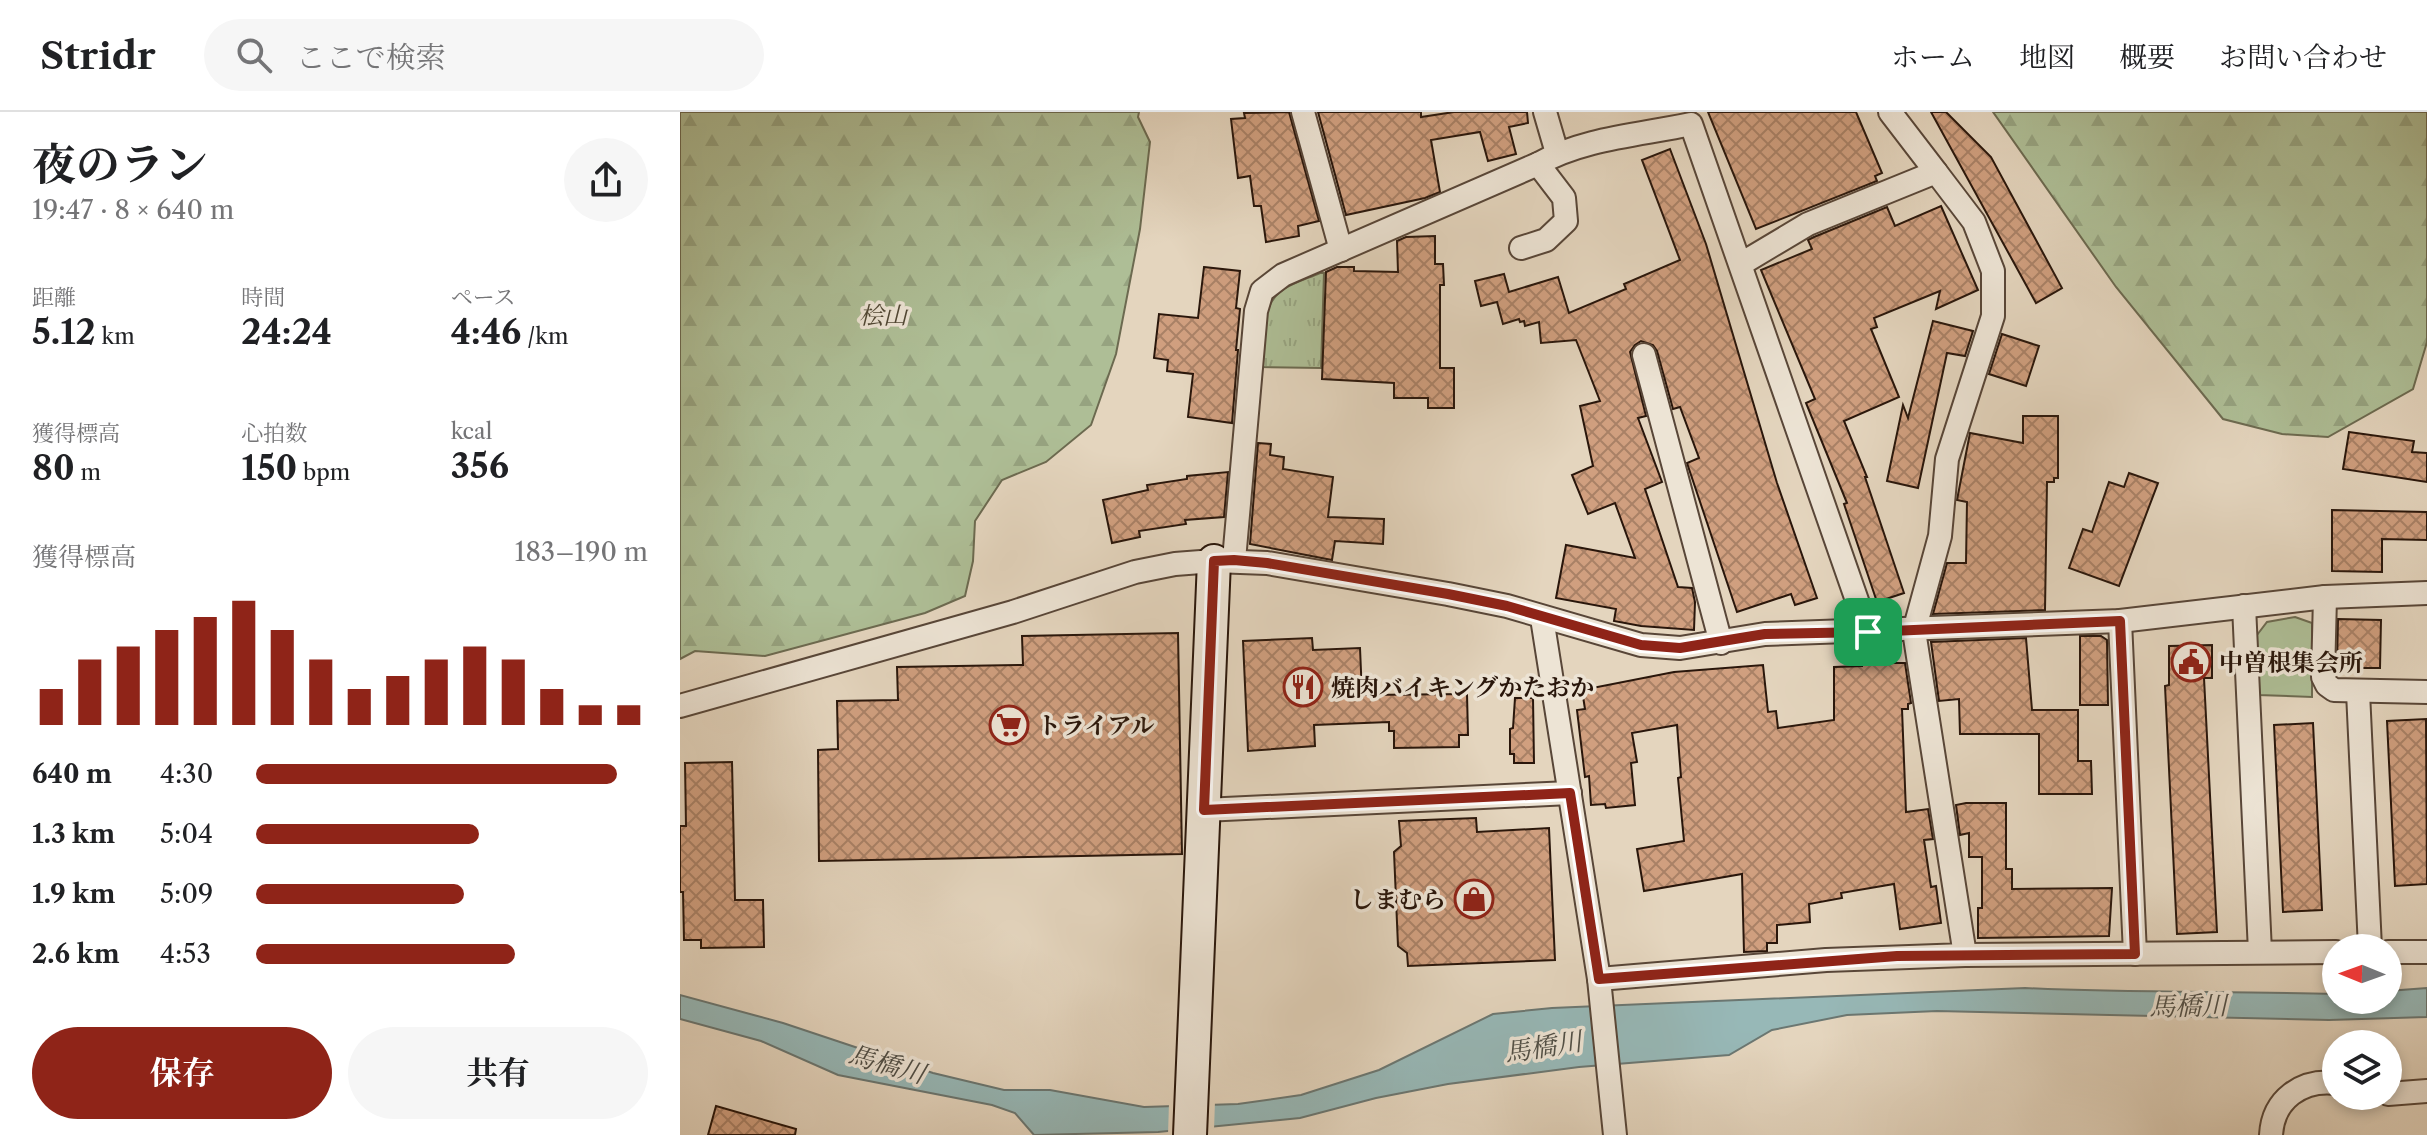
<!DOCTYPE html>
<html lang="ja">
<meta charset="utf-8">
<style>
body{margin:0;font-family:"Libre Caslon Text","Noto Serif JP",serif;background:#f6f6f6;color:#202124;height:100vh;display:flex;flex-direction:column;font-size:30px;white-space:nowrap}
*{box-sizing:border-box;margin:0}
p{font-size:26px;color:#757577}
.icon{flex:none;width:44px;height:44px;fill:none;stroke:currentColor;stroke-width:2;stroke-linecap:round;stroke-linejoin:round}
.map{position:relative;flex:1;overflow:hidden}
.drawer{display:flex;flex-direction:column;background:#fff;width:680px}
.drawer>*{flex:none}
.needle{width:52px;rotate:271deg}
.buttons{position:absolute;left:1642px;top:822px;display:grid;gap:16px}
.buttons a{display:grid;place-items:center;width:80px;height:80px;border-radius:50%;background:#fff;box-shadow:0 4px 12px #0003;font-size:40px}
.pin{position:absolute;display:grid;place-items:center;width:68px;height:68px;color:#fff;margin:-34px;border-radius:16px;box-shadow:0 4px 12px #0006}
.round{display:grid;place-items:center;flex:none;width:84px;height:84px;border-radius:42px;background:#f6f6f6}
.head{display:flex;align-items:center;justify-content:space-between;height:136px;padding:0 32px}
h1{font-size:44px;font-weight:700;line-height:60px}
.metrics{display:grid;grid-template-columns:repeat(3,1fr);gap:12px;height:136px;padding:8px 32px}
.metrics div{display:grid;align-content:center}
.metrics b{font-size:34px;font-weight:700}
.metrics small{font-size:22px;font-weight:400}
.metrics p{font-size:22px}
.chart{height:224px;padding:16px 32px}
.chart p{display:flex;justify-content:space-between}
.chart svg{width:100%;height:144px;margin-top:8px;stroke:#8f2418;stroke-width:6}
.action{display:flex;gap:16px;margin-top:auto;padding:16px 32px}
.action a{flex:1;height:92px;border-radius:48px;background:#8f2418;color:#fff;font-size:32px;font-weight:700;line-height:92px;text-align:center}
.action a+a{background:#f6f6f6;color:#202124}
ul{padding:0 32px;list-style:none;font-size:26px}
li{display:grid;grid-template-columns:128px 96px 1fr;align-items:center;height:60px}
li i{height:20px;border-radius:10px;background:#8f2418}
header{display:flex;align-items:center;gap:48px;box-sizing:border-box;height:112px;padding:0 40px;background:#fff;border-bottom:2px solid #e0e0e0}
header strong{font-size:38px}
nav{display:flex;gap:44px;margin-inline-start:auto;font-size:28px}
.search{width:560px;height:72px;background:#f6f6f6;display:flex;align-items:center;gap:20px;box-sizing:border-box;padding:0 28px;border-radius:44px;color:#757577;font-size:30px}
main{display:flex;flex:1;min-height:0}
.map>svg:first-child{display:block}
</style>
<header>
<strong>Stridr</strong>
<div class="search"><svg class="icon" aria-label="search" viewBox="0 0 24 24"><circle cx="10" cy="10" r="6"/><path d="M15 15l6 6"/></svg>ここで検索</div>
<nav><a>ホーム</a><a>地図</a><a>概要</a><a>お問い合わせ</a></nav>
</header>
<main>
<section class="drawer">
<div class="head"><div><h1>夜のラン</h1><p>19:47 · 8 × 640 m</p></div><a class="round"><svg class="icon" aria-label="share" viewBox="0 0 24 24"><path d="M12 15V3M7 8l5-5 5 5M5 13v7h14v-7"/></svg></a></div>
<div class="metrics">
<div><p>距離</p><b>5.12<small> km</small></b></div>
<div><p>時間</p><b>24:24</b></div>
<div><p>ペース</p><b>4:46<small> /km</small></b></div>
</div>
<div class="metrics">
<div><p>獲得標高</p><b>80<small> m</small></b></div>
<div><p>心拍数</p><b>150<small> bpm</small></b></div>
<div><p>kcal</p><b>356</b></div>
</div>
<div class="chart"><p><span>獲得標高</span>183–190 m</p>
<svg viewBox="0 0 160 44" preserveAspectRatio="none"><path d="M5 44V33M15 44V24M25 44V20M35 44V15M45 44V11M55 44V6M65 44V15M75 44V24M85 44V33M95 44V29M105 44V24M115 44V20M125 44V24M135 44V33M145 44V38M155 44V38"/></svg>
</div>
<ul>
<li><b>640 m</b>4:30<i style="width:92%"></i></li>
<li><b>1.3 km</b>5:04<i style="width:57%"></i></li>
<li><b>1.9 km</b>5:09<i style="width:53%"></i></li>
<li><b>2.6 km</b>4:53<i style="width:66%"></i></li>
</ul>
<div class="action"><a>保存</a><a>共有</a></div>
</section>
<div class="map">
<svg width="1747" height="1023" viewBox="0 0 1747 1023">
<defs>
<pattern id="grass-tufts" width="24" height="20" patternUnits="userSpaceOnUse" patternTransform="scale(2)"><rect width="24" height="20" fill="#aebe96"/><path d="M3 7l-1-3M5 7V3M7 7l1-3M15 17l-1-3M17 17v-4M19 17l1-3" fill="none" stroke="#96a380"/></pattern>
<pattern id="forest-firs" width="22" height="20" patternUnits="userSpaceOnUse" patternTransform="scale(2)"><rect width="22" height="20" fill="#aebe96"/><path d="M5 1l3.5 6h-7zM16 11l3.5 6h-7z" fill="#96a380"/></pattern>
<pattern id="building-cross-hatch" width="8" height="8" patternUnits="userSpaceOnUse" patternTransform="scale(2)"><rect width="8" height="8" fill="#d09f7f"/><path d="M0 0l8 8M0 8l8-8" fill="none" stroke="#a98166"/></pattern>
</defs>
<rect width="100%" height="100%" fill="#e4d5be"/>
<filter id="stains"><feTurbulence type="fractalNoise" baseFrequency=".0025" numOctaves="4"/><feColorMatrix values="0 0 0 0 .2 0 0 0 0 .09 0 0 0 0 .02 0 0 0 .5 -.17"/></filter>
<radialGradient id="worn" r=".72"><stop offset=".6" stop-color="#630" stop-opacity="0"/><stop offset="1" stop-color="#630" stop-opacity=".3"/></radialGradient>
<path fill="url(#grass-tufts)" stroke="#6c6a50" stroke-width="2" d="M640,161H644L641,256L579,255C582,230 580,192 604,177C615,170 629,166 640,161Z"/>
<g fill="url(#forest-firs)" stroke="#6c6a50" stroke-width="2">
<path d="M0,0H459L458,5L470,30L460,117L436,242L411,313L366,350L322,368L295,409L293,449L285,484L245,501L85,544L15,539L0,547Z"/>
<path d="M1313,0H1747V230L1733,277L1648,325L1602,322L1543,307L1436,175Z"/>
</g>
<path fill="#aebe96" stroke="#6c6a50" stroke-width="2" d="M1615,505L1632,511V585L1578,583L1577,523L1587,510Z"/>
<path fill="#97b8b7" stroke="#6b7772" stroke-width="2" d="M1345,876C1448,881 1552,879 1656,882V888H1708V879L1747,876V905L1649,908L1257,899L1167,903L1092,918L1049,943L899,955L768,972L696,986L620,1006L478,1020L354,1023L335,1001L312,993L158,963L81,929L0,907V883L103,911L253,961L324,978H370L464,995L558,992L621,983L699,958L813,902L872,896Z"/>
<path fill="#e4d5be" d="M535,989L534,1018L488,1023L489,990Z"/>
<g fill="url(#building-cross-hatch)" stroke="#29160b" stroke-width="2">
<path d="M609,0L639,109L618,114L619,124L586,130L581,94H574L570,64L558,66L551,7L565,6L564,1Z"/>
<path d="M638,0H741V5L774,0H847L848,11L829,15L836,42L808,49L800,20L751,28L760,80L745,86L666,103Z"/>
<path d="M1028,0H1176L1202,61L1195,64L1197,69L1076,117Z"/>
<path d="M1251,0H1266L1311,45L1382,176L1356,191Z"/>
<path d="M990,37L1026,132L1097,371L1137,486L1115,493L1111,482L1057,500L1007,351L1019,346L1000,295L993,297L977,239L973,233L961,229L955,233L950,240L966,304L958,306L982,370L965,377L998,475L1012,476L1015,490L1014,518L961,514L934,509L936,497L876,486L886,433L955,446L935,391L908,402L892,363L913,354L900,294L920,289L896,228L861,231L859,210L845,214L844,209L840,210L839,207L823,212L817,190L801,194L795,169L824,162L829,180L878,165L889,201L946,177L944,172L1000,148L962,48Z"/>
<path d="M1261,94L1298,178L1256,197L1260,179L1194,206L1197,215L1191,217L1219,285L1164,309L1187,365H1185L1224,481L1197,490L1164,392L1167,391L1126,291L1135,287L1081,158L1132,137L1128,128L1134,125L1207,95L1215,114Z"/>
<path d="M755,124V152H763L764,173H760V256H774V296H748V286H714V271L642,267L646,160L657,155H674V159L718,160L717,129L726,125Z"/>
<path d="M524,155L560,159L556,196L560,197L556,238H558L552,311L508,305L513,262L487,259L488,248L474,246L479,202L518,206Z"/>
<path d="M1253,209L1293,219L1285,244L1267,241L1238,376L1207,369L1223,293L1228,306Z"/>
<path d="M1322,222L1359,234L1346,274L1309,262Z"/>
<path d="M1343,304H1378V366H1374V370H1367L1365,498L1253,502L1267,451H1286L1287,390L1277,388L1290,321L1343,331Z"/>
<path d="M1669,320L1734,329L1732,340L1747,341V370L1663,357Z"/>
<path d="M578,331L591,332L590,343L604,345L603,357L653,365L648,405L704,407L703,432L655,429L652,448L570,432Z"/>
<path d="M548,360L544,405L505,408L506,412L459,419L460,425L432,431L423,388L468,378L467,373L507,367V364Z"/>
<path d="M1449,361L1478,371L1439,474L1389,456L1403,417L1412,420L1429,370L1444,375Z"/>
<path d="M1652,398L1747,400V428L1702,427V460L1652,459Z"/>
<path d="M1658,507L1701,508L1700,556H1670V551H1657Z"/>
<path d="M498,521L502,742L139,749L138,638L158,637L157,589L218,588L217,555L343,553L342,524Z"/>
<path d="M1400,524H1421L1427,528L1428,593H1400Z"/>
<path d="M632,526L633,538L680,536L682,583L787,582L788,623H779V635L714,636V619H709V610L634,613L635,634L568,639L563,529Z"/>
<path d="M1346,526L1352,598H1398V649H1411L1412,682H1359V622H1280L1279,587L1259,589L1251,530Z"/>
<path d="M1532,533V566H1524L1537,820L1497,822L1485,574L1489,573V534Z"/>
<path d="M1182,551H1225L1231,591L1228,592V597H1222L1226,700L1248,697L1253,727L1244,728L1251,775L1256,774L1261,811L1220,817L1214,772L1161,781L1162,786L1129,792L1130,810L1097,813V831H1087V839L1064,840L1062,762L964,779L957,737L1004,729L998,666L1001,665L997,613L952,621L957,650L951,651L955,693L926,696L925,692L911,693L909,664L905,665L897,598L905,597L902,578L994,560L1083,553L1088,600L1096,599L1098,616L1154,608V555L1182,554Z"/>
<path d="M835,586H853L854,651H834V642H830V617L833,616Z"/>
<path d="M1746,607L1747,772L1715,774L1707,609Z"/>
<path d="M1633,611L1642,798L1603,800L1594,613Z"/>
<path d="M52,650L55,788H83L84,835L21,836V828H4L3,780H0V714H6L5,651Z"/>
<path d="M1286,691H1326V757H1332V777L1432,776L1429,824L1298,826V796H1302V745H1289V721L1280,723L1276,693Z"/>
<path d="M796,706L797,720L869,716L875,848L728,854L727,841L718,834L714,740L721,734L719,709Z"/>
<path d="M36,994L116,1017L115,1023H28Z"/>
</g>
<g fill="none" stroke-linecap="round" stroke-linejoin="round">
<g stroke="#584638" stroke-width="26">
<g id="street">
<path d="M623,0L661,138"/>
<path d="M865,0L877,41"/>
<path d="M1210,0L1256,60"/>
<path d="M841,136L866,128L886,109L884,86L858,52"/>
<path d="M964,243L1041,531"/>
<path d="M554,448L576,199L582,179L603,163L858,52C904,26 960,23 1011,12L1188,520"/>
<path d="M1645,485L1643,565L1647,573L1654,578L1747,580"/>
<path d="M1564,494L1580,840"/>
<path d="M862,506L919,867L935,1023"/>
<path d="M1440,509L1455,842"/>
<path d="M1678,580L1690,836"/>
<path d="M0,594L333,500L455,460L495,452L534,449L587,451L768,482L827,494L961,533L1000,536L1085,522L1440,509L1645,485L1747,481"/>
<path d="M524,698L890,681"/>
<path d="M1708,840H1747"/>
<path d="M1285,843L1656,840"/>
<path d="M919,867L1146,848L1285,843L1234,519L1260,424L1267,347L1313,204V159L1294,110L1256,60L1128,112L1061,152"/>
<path d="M1708,982L1747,979"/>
<path d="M1591,1023C1593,987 1622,967 1656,971"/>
</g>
</g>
<g stroke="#29160b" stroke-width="36">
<path id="secondary" d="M510,1023L534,449"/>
</g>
<use href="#street" stroke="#ede4d5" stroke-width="22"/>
<use href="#secondary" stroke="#ede4d5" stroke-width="32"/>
</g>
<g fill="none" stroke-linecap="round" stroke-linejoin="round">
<g stroke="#fff" stroke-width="16">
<path id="route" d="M554,448L587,451L768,482L827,494L961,533L1000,536L1085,522L1188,520L1440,509L1455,842L1217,844L919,867L890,681L524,698L534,449Z"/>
</g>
<use href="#route" stroke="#8f2418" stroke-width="10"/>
</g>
<defs>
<g id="civic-ring" transform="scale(2)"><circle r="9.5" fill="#ede4d5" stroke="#8f2418" stroke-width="1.5"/><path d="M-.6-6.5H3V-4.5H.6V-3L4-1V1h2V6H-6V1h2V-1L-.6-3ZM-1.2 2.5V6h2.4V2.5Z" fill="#8f2418"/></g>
<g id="restaurant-ring" transform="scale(2)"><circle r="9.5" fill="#ede4d5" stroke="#8f2418" stroke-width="1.5"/><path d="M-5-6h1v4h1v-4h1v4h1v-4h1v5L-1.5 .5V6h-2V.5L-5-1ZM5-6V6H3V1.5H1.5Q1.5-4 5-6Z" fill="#8f2418"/></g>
<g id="supermarket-ring" transform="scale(2)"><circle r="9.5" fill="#ede4d5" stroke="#8f2418" stroke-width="1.5"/><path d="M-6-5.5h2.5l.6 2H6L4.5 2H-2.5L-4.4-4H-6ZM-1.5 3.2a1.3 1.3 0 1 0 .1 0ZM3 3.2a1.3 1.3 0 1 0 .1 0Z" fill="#8f2418"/></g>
<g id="shop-ring" transform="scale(2)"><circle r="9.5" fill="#ede4d5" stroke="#8f2418" stroke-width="1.5"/><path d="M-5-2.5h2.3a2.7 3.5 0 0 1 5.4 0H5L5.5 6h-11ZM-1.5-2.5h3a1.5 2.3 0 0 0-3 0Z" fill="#8f2418"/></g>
</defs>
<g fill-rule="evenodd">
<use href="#civic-ring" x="1511" y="550"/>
<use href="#restaurant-ring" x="623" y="575"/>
<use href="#supermarket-ring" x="329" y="613"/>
<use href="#shop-ring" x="794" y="787"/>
</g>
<g text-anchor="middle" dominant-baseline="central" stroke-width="7" stroke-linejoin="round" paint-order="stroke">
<g font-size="24" font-style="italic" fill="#514835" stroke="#ede4d5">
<text x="203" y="203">桧山</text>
</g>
<g font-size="24" font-weight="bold" fill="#29160b" stroke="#ede4d5" text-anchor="start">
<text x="1539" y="550">中曽根集会所</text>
<text x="651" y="575">焼肉バイキングかたおか</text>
<text x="357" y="613">トライアル</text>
<text x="766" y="787" text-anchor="end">しまむら</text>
</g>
<g font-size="26" font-style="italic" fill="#504f47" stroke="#ede4d5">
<text transform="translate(1508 894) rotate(-1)">馬橋川</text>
<text transform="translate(863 935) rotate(-9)">馬橋川</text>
<text transform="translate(207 952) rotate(16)">馬橋川</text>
</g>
</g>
<rect width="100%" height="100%" filter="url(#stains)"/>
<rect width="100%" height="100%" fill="url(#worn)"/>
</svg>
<div class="buttons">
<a><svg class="needle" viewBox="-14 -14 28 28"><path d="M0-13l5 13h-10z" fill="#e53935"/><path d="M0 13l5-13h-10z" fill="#757577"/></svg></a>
<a><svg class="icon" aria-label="layers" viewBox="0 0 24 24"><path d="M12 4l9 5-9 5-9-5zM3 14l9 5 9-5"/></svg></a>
</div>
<div class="pin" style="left:1188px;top:520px;background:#1e9e55"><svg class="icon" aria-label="arrive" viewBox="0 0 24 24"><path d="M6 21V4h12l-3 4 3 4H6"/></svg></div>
</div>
</main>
